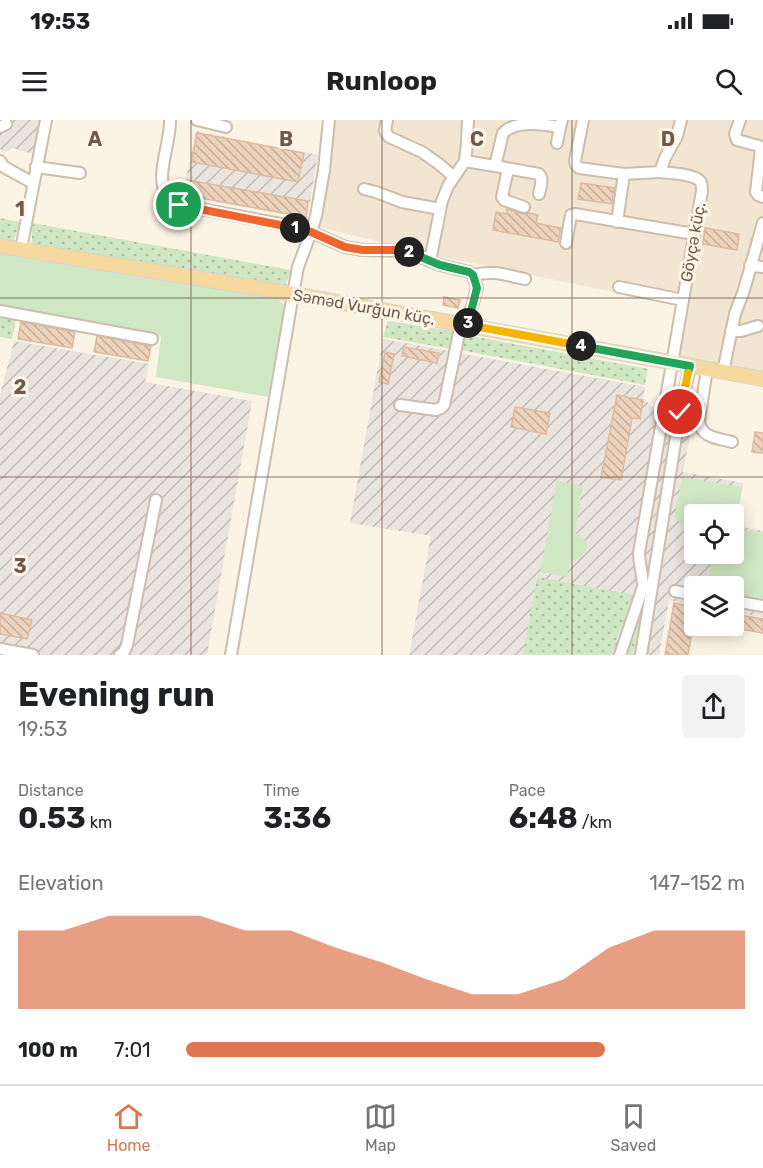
<!DOCTYPE html>
<meta charset="utf-8">
<style>
body{margin:0;font-family:Rubik,sans-serif;background:#f2f2f2;color:#202124;height:100vh;display:flex;flex-direction:column;font-size:22px;white-space:nowrap}
*{box-sizing:border-box;margin:0}
p{font-size:20px;color:#757577}
.icon{flex:none;width:33px;height:33px;fill:none;stroke:currentColor;stroke-width:2;stroke-linecap:round;stroke-linejoin:round}
.map{position:relative;height:535px;overflow:hidden}
.side{display:flex;flex-direction:column;background:#fff;flex:1}
.side>*{flex:none}
.tools{position:absolute;left:684px;top:384px;display:grid;gap:12px}
.tools a{display:grid;place-items:center;width:60px;height:60px;border-radius:6px;background:#fff;box-shadow:0 3px 15px #0003;font-size:30px}
.pin{position:absolute;display:grid;place-items:center;width:51px;height:51px;color:#fff;margin:-26px;border:3px solid #fff;border-radius:50%;box-shadow:0 2px 6px #0007}
.km{position:absolute;width:30px;height:30px;margin:-15px;border-radius:50%;background:#222;color:#fff;font-size:16px;line-height:30px;text-align:center}
.round{display:grid;place-items:center;flex:none;width:63px;height:63px;border-radius:6px;background:#f2f2f2}
.overview{display:flex;align-items:center;justify-content:space-between;height:102px;padding:0 18px}
h1{font-size:33px;font-weight:700;line-height:45px}
.figures{display:grid;grid-template-columns:repeat(3,1fr);gap:9px;height:102px;padding:6px 18px}
.figures div{display:grid;align-content:center}
.figures b{font-size:30px;font-weight:700}
.figures small{font-size:16px;font-weight:400}
.figures p{font-size:16px}
.chart{height:168px;padding:12px 18px}
.chart p{display:flex;justify-content:space-between}
.chart svg{width:100%;height:108px;margin-top:6px;fill:#dd764f;opacity:.7}
ul{padding:0 18px;list-style:none;font-size:20px}
li{display:grid;grid-template-columns:96px 72px 1fr;align-items:center;height:45px}
li i{height:15px;border-radius:8px;background:#dd764f}
.status{display:flex;justify-content:space-between;align-items:center;height:42px;padding:0 30px;background:#fff;direction:ltr}
.status svg{height:16px;fill:currentColor}
header{display:flex;justify-content:space-between;align-items:center;height:78px;padding:0 18px;background:#fff;font-size:27px;font-weight:700}
.tabs{display:flex;justify-content:space-around;align-items:center;height:84px;border-top:2px solid #e0e0e0;background:#fff;font-size:16px;color:#757577}
.tabs a{display:grid;justify-items:center;gap:3px}
.tabs .active{color:#dd764f}
.map>svg:first-child{display:block}
</style>
<div class="status"><b>19:53</b><svg viewBox="0 0 49 12"><path d="M0 12V9h3v3zM5 12V6h3v6zM10 12V3h3v9zM15 12V0h3v12zM26 1h20v11H26zM47 4h2v5h-2z"/></svg></div>
<header><svg class="icon" aria-label="menu" viewBox="0 0 24 24"><path d="M4 6h16M4 12h16M4 18h16"/></svg>Runloop<svg class="icon" aria-label="search" viewBox="0 0 24 24"><circle cx="10" cy="10" r="6"/><path d="M15 15l6 6"/></svg></header>
<div class="map">
<svg width="763" height="535" viewBox="0 0 763 535">
<defs>
<pattern id="industrial-furrows" width="10" height="10" patternUnits="userSpaceOnUse" patternTransform="scale(1.5)"><rect width="10" height="10" fill="#eae4de"/><path d="M-1 1l2-2M0 10L10 0M9 11l2-2" fill="none" stroke="#c2bcb6"/></pattern>
<pattern id="grass-dots" width="8" height="8" patternUnits="userSpaceOnUse" patternTransform="scale(1.5)"><rect width="8" height="8" fill="#d0e7c3"/><path d="M2 2h.1M6 6h.1" fill="none" stroke="#adbea0" stroke-width="1.8" stroke-linecap="round"/></pattern>
<pattern id="building-back-hatch" width="6" height="6" patternUnits="userSpaceOnUse" patternTransform="scale(1.5)"><rect width="6" height="6" fill="#eed3bc"/><path d="M-1 5l2 2M0 0l6 6M5-1l2 2" fill="none" stroke="#c5ae9b"/></pattern>
</defs>
<rect width="100%" height="100%" fill="#fbf3e3"/>
<path fill="#f2e5d2" d="M336,0H763V253L671,237L679,185L437,136L319,107L335,10Z"/>
<g fill="url(#industrial-furrows)" fill-rule="evenodd">
<path d="M0,0H40L33,34L12,28L3,34L0,28Z"/>
<path d="M196,11L318,35L307,98L182,76Z"/>
<path d="M383,219L645,267L643,277L652,287L694,294L683,352L743,363L737,406L763,411V497L734,492V466H694V485L669,480L659,535H409L431,416L350,403ZM694,394H734V434H694Z"/>
<path d="M14,221L149,244L145,262L252,281L207,535H0V275Z"/>
</g>
<g fill="url(#grass-dots)">
<path d="M0,98L20,102L13,122L0,119Z"/>
<path d="M32,103L291,150L285,167L32,125Z"/>
<path d="M0,196L16,199L12,219L0,217Z"/>
<path d="M388,201L453,211L451,229L383,217Z"/>
<path d="M466,215L648,249L645,265L460,230Z"/>
<path d="M537,457L633,475L611,535H523Z"/>
<path d="M643,485L635,535H626Z"/>
</g>
<g fill="#d0e7c3">
<path d="M0,133L278,179L285,186L268,277L156,257L161,217L0,186Z"/>
<path d="M682,357L742,367L736,408L763,413V482L734,476V466H708L711,442L704,434H734V394H694V422L680,405L675,393Z"/>
<path d="M557,361L583,366L575,413C595,420 588,438 570,441L567,457L540,452Z"/>
</g>
<g fill="url(#building-back-hatch)" stroke="#e0ba9e" stroke-width="1.5">
<path d="M197,13L304,33L298,62L192,42Z"/>
<path d="M187,60L308,81L306,97L184,75Z"/>
<path d="M581,63L614,68L612,84L578,79Z"/>
<path d="M507,89L522,94L529,93L538,95L536,103L561,108L558,122L493,110L496,92L507,94Z"/>
<path d="M705,108L739,114L737,130L703,124Z"/>
<path d="M444,177L460,180L458,188L443,185Z"/>
<path d="M21,202L75,212L72,228L18,219Z"/>
<path d="M97,216L151,226L148,241L94,232Z"/>
<path d="M404,227L439,233L437,243L402,236Z"/>
<path d="M385,232L394,234L388,264L379,262Z"/>
<path d="M617,275L643,280L640,299L632,298L621,360L601,357Z"/>
<path d="M515,287L550,293L546,314L511,307Z"/>
<path d="M755,312L763,313V333L752,332Z"/>
<path d="M674,483L694,487V500L688,535H665Z"/>
<path d="M0,493L32,500L27,519L0,514Z"/>
<path d="M734,494L763,499V513L734,508Z"/>
</g>
<g fill="none" stroke-linecap="round" stroke-linejoin="round">
<g stroke="#cdbdad" stroke-width="14">
<g id="minor">
<path d="M170,0C171,21 156,53 165,72C167,77 171,80 174,84L286,105L311,112L345,127L363,130L406,131L440,145L469,152L473,155L477,168L467,205"/>
<path d="M197,0L226,7"/>
<path d="M387,0L385,11L389,17L422,32L439,44L454,57"/>
<path d="M583,0L575,41L576,45L579,48L624,54L660,52"/>
<path d="M740,0L735,14L737,20L759,26L761,29L756,72L758,75L763,77"/>
<path d="M0,7L6,4"/>
<path d="M557,23L560,7"/>
<path d="M0,41L4,47L33,63"/>
<path d="M465,41L495,46L503,13C516,0 542,4 560,7L562,0"/>
<path d="M495,46L539,54C544,59 540,68 539,74"/>
<path d="M36,47L80,53"/>
<path d="M508,49L502,77L504,80L524,87"/>
<path d="M364,69L376,72L402,82L440,89"/>
<path d="M617,102L624,54"/>
<path d="M566,123L571,95L575,94L694,114"/>
<path d="M21,129L46,0"/>
<path d="M430,141L442,81L448,66L465,41L467,23L468,0"/>
<path d="M750,146L763,147"/>
<path d="M473,155C494,150 505,155 525,159"/>
<path d="M619,167L683,180"/>
<path d="M0,191L152,219"/>
<path d="M731,211H741L758,206"/>
<path d="M707,249L699,301C701,318 718,318 732,322"/>
<path d="M723,252L735,194L744,170L763,103"/>
<path d="M400,285L436,290L441,288L444,285L461,204"/>
<path d="M675,471L694,475"/>
<path d="M734,481L763,486"/>
<path d="M0,529L33,535"/>
<path d="M120,535L124,532L127,525L156,380"/>
<path d="M231,535L293,174L298,147L311,112L316,96L324,50L329,0"/>
<path d="M620,535L643,467C643,455 639,444 639,433L702,71C702,67 702,64 700,61C694,54 669,53 660,52L665,38L677,16L681,0"/>
<path d="M641,535L680,292L690,246"/>
</g>
</g>
<g stroke="#dad4d0" stroke-width="16">
<path id="major" d="M0,126L293,174L763,259"/>
</g>
<use href="#minor" stroke="#fff" stroke-width="10"/>
<use href="#major" stroke="#f5d99f" stroke-width="14"/>
</g>
<g fill="none" stroke-linecap="round" stroke-linejoin="round">
<g stroke="#fff" stroke-width="12">
<path id="split-1" d="M179,85L295,108"/>
</g>
<g stroke="#fff" stroke-width="12">
<path id="split-2" d="M295,108L311,112L345,127L363,130H396L409,132"/>
</g>
<g stroke="#fff" stroke-width="12">
<path id="split-3" d="M409,132L440,145L469,152L473,155L477,168L468,203"/>
</g>
<g stroke="#fff" stroke-width="12">
<path id="split-4" d="M468,203V205L581,226"/>
</g>
<g stroke="#fff" stroke-width="12">
<path id="split-5" d="M581,226L690,246L688,253"/>
</g>
<g stroke="#fff" stroke-width="12">
<path id="split-6" d="M680,292L688,253"/>
</g>
<use href="#split-1" stroke="#f0652b" stroke-width="8"/>
<use href="#split-2" stroke="#f0652b" stroke-width="8"/>
<use href="#split-3" stroke="#22a559" stroke-width="8"/>
<use href="#split-4" stroke="#f5b400" stroke-width="8"/>
<use href="#split-5" stroke="#22a559" stroke-width="8"/>
<use href="#split-6" stroke="#f5b400" stroke-width="8"/>
</g>
<path fill="none" stroke="#715a4b" stroke-width="1.5" stroke-opacity="0.55" d="M191,0V535M382,0V535M572,0V535M0,178H763M0,357H763"/>
<g text-anchor="middle" dominant-baseline="central" stroke-width="6" stroke-linejoin="round" paint-order="stroke">
<g font-size="16" fill="#715a4b" stroke="#fef7e9">
<text transform="translate(693 122) rotate(-80)">Göyçə küç.</text>
<text transform="translate(364 187) rotate(10)">Səməd Vurğun küç.</text>
</g>
</g>
<g font-size="20" text-anchor="middle" font-weight="bold" fill="#715a4b" stroke="#fef7e9" stroke-width="6" stroke-linejoin="round" paint-order="stroke">
<text x="95" y="26">A</text>
<text x="286" y="26">B</text>
<text x="477" y="26">C</text>
<text x="668" y="26">D</text>
<text x="20" y="96">1</text>
<text x="20" y="274">2</text>
<text x="20" y="453">3</text>
</g>
</svg>
<div class="tools">
<a><svg class="icon" aria-label="locate" viewBox="0 0 24 24"><circle cx="12" cy="12" r="6"/><path d="M12 2v4M12 18v4M2 12h4M18 12h4"/></svg></a>
<a><svg class="icon" aria-label="layers" viewBox="0 0 24 24"><path d="M12 4l9 5-9 5-9-5zM3 14l9 5 9-5"/></svg></a>
</div>
<div class="pin" style="left:179px;top:85px;background:#1e9e55"><svg class="icon" aria-label="arrive" viewBox="0 0 24 24"><path d="M6 21V4h12l-3 4 3 4H6"/></svg></div>
<div class="pin" style="left:680px;top:292px;background:#d93025"><svg class="icon" aria-label="check" viewBox="0 0 24 24"><path d="M5 12l5 5 9-10"/></svg></div>
<b class="km" style="left:295px;top:108px">1</b>
<b class="km" style="left:409px;top:132px">2</b>
<b class="km" style="left:468px;top:203px">3</b>
<b class="km" style="left:581px;top:226px">4</b>
</div>
<section class="side">
<div class="overview"><div><h1>Evening run</h1><p>19:53</p></div><a class="round"><svg class="icon" aria-label="share" viewBox="0 0 24 24"><path d="M12 15V3M7 8l5-5 5 5M5 13v7h14v-7"/></svg></a></div>
<div class="figures">
<div><p>Distance</p><b>0.53<small> km</small></b></div>
<div><p>Time</p><b>3:36</b></div>
<div><p>Pace</p><b>6:48<small> /km</small></b></div>
</div>
<div class="chart"><p><span>Elevation</span>147–152 m</p>
<svg viewBox="0 0 160 44" preserveAspectRatio="none"><path d="M0 44V12L10 12L20 6L30 6L40 6L50 12L60 12L70 19L80 25L90 32L100 38L110 38L120 32L130 19L140 12L150 12L160 12V44z"/></svg>
</div>
<ul>
<li><b>100 m</b>7:01<i style="width:75%"></i></li>
</ul>
</section>
<nav class="tabs">
<a class="active"><svg class="icon" aria-label="home" viewBox="0 0 24 24"><path d="M3 11l9-7 9 7M6 9v11h12V9"/></svg>Home</a>
<a><svg class="icon" aria-label="map" viewBox="0 0 24 24"><path d="M3 6l6-2 6 2 6-2v14l-6 2-6-2-6 2zM9 4v14M15 6v14"/></svg>Map</a>
<a><svg class="icon" aria-label="saved" viewBox="0 0 24 24"><path d="M7 4h10v16l-5-4-5 4z"/></svg>Saved</a>
</nav>
